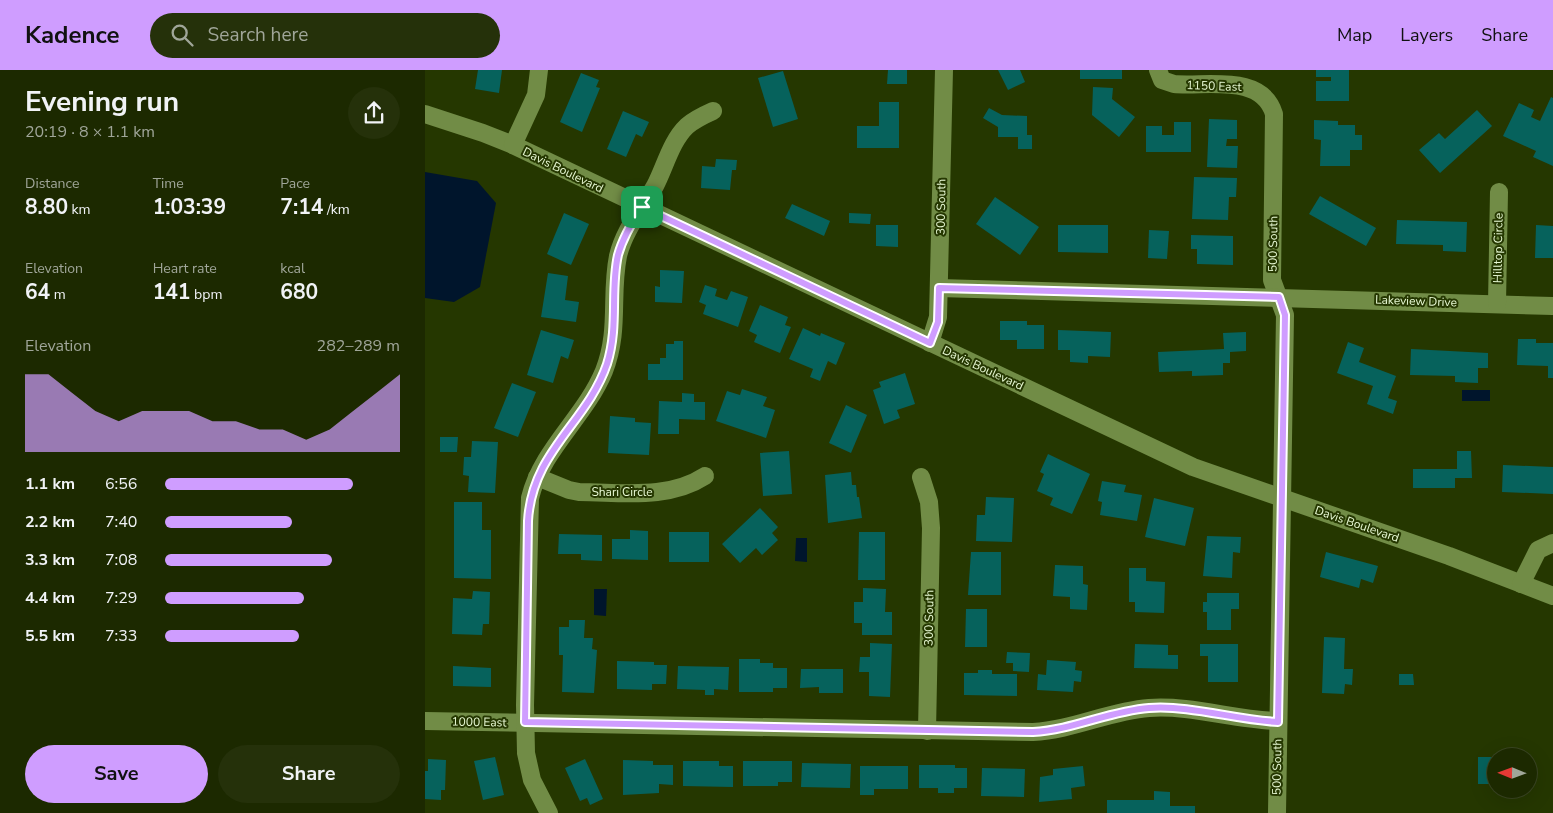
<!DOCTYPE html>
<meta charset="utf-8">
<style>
body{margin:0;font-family:"Nunito Sans",sans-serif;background:#25310a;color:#f1f3f6;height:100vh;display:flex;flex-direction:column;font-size:19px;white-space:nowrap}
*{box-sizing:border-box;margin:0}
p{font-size:16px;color:#a0a699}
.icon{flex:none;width:28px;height:28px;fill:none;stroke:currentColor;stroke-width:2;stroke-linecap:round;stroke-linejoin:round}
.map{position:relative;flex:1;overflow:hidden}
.side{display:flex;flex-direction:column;background:#1c2900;width:425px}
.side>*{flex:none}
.needle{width:32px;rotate:271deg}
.tools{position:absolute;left:1062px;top:678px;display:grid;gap:10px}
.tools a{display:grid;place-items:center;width:50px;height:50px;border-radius:50%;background:#1c2900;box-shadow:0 5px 20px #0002,0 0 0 1px #3a4522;font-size:25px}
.pin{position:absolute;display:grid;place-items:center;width:42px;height:42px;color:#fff;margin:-21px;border-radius:10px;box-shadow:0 2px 8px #0006}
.round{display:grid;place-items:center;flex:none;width:52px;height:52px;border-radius:26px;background:#25310a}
.head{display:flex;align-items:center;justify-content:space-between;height:85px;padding:0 25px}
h1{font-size:28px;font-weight:700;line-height:38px}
.figures{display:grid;grid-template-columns:repeat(3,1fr);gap:8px;height:85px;padding:5px 25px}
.figures div{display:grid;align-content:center}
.figures b{font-size:21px;font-weight:700}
.figures small{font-size:14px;font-weight:400}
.figures p{font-size:14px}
.chart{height:140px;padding:10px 25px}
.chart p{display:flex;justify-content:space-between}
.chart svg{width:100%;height:90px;margin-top:5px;fill:#cf9dff;opacity:.7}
.button{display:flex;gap:10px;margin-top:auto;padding:10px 25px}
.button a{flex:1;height:58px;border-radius:30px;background:#cf9dff;color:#111;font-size:20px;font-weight:700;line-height:58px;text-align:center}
.button a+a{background:#25310a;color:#f1f3f6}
ul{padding:0 25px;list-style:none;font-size:16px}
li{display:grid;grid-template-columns:80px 60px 1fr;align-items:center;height:38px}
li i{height:12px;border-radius:6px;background:#cf9dff}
header{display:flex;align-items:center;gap:30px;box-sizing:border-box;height:70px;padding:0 25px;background:#cf9dff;color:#111}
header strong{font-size:24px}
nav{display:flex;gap:28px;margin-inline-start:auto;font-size:18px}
.search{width:350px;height:45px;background:#25310a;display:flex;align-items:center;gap:12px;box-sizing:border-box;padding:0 18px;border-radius:28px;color:#a0a699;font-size:19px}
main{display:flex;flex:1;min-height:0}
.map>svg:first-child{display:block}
</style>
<header>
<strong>Kadence</strong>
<div class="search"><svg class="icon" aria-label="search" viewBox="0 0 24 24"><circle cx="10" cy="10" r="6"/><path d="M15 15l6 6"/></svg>Search here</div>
<nav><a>Map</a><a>Layers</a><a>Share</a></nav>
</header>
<main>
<section class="side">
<div class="head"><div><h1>Evening run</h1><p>20:19 · 8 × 1.1 km</p></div><a class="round"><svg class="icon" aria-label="share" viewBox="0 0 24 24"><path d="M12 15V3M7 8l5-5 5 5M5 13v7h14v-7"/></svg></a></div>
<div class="figures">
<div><p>Distance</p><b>8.80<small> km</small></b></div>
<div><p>Time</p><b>1:03:39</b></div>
<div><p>Pace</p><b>7:14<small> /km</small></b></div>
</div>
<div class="figures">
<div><p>Elevation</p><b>64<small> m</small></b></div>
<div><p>Heart rate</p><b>141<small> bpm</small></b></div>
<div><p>kcal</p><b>680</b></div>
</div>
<div class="chart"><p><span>Elevation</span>282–289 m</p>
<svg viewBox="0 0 160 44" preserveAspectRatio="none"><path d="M0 44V6L10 6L20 15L30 24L40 29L50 24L60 24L70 24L80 29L90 29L100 33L110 33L120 38L130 33L140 24L150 15L160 6V44z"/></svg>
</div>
<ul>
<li><b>1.1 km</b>6:56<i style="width:80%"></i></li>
<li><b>2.2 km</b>7:40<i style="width:54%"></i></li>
<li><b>3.3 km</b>7:08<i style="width:71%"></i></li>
<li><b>4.4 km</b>7:29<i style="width:59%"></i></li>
<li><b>5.5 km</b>7:33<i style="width:57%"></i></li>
</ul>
<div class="button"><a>Save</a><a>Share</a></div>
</section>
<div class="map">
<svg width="1128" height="743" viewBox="0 0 1128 743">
<rect width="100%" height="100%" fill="#253700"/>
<g fill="#00152c">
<path d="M0,102L52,111L71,133L55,217L29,232L0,228Z"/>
<rect x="1037" y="320" width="28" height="11"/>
<path d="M371,468H382V492L370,491Z"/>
<path d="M169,519H182L181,546L169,545Z"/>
</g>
<g fill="#06625c">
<path d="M53,0H77L74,23L50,19Z"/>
<path d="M463,0H482V14H462Z"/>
<path d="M573,0H595L600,12L583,20Z"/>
<rect x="655" y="0" width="42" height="9"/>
<path d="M891,0H924V31H891V11H906V7H891Z"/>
<path d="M358,1L373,49L348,57L333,8Z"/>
<path d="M156,3L174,10L171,17L175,18L157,62L135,52Z"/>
<path d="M668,17L688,18L687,29L710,47L694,67L667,45Z"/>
<path d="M1126,27L1128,28V96L1108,87L1111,81L1078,66L1094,33L1109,40L1106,47L1115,51Z"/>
<path d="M454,32H474V78H432V56H454Z"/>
<path d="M564,38L577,45L602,46V65H607V79H593V67H573V57L558,48Z"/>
<path d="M1052,40L1067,56L1015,103L994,80L1014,63L1020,69Z"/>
<path d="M198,41L224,52L217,67L211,64L201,87L182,79Z"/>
<path d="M784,49L812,50V69H802L801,76H813L812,98L782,97Z"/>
<path d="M889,50L913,51V55H930V65H937V80H925V96H895L896,70L889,69Z"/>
<path d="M749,52H766V82H721V56H737V65H749Z"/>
<path d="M291,89L312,90L311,100H307L305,120L276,118L277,96L290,97Z"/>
<path d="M769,107L812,108L811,127H804L803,150L767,149Z"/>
<path d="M895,126L951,158L941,176L884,144Z"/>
<path d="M570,127L614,157L595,185L551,154Z"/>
<path d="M367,134L405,151L399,166L360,148Z"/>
<path d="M139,143L164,154L146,195L122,184Z"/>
<path d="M424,143L446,144L445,154L424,153Z"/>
<path d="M972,150L1042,152L1041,182L1018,181V175L971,174Z"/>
<path d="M451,155H473V177L451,176Z"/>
<path d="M633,155H683V183L633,182Z"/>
<path d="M1111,155L1128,156V188H1110Z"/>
<path d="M724,160L744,161L742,189L723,188Z"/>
<path d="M766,165L808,166V195L772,194V179H766Z"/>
<path d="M235,200L259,201L257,233L230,232V216L235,217Z"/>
<path d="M123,203L143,206L140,230L154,232L151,252L116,247Z"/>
<path d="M280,215L292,219L290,226L302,230L306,221L323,227L313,257L278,244L281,235L274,232Z"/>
<path d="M335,235L363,247L360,255L366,257L355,283L329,272L332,265L324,261Z"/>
<path d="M575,251H602V255H619V279H592V270H575Z"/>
<path d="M378,258L395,266L396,263L420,273L411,295L403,291L395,311L385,307L388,299L364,289Z"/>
<path d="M116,260L149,270L143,289L136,286L128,313L102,305Z"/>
<path d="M633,260L686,262L685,287L663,286V293L645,292V280H633Z"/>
<path d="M821,262V281L805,282V293H798V305L767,306V301L734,302L733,282L799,279L798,263Z"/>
<path d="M1093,269H1111V273H1128V308H1123V296L1092,295Z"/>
<path d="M249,271H258V310H223V294H235V288H241V274H249Z"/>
<path d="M923,272L939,278L934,292L971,306L963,328L972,331L968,344L942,334L948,316L912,303Z"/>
<path d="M986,279L1063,283V298H1053V313L1030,312V306L985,305Z"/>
<path d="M480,303L490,334L472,340L475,348L459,354L448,320L456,317L454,312Z"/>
<path d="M87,313L111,322L93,367L69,358Z"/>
<path d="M317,319L342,327L338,336L350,340L341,368L291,351L302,321L315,325Z"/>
<path d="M257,323L269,324V332H280V350L254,349V364H233L234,331L257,332Z"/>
<path d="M421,335L442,345L426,383L404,373Z"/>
<path d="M185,346L210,348V352L226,353L224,385L183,383Z"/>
<path d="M15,367H33L32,382H15Z"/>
<path d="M47,371L73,372L70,423L43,422L44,406L38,405L39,387H46Z"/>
<path d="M364,381L367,424L338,426L335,383Z"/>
<path d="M1032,381H1046L1047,408H1030V418H988V399H1032Z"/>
<path d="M623,384L665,404L647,444L625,435L628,428L612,421L619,404L615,402Z"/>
<path d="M1078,395L1128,397V424L1077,422Z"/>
<path d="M426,402L427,415H431L432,427H434L437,448L403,453L400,405Z"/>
<path d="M677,411L701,415L699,422L717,425L712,451L675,445L677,432L673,431Z"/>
<path d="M561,427L589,428L587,472L551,471L552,445H560Z"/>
<path d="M729,428L769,438L760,476L720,467Z"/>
<path d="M29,432H57V460H66V509L29,508Z"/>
<path d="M335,438L353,457L347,463L353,470L337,485L331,478L315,493L297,474Z"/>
<path d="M205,460L223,461V490L187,489V469H205Z"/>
<rect x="244" y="462" width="40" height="30"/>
<path d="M434,462H460V510H433Z"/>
<path d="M134,464L177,465V491L156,490V484H133Z"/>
<path d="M782,466L816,467L815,483L808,482L807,508L778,506Z"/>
<path d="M546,482H576V525H543Z"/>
<path d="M901,482L953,496L948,513L936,509L934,518L895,507Z"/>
<path d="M630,495L658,496V514L663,515L662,540L645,539V527L628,526Z"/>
<path d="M704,498H721V511L740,512L739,543L710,542V532H704Z"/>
<path d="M438,518L461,519L460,542H467V565H437V553H429V532H438Z"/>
<path d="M48,521L65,522L64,554H58L57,565L27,564L28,528L47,529Z"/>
<path d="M782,523H814V539H806V560H782V542H778V532H782Z"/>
<path d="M541,539H562V577H540Z"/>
<path d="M144,550H160L159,568H168L167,579L172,580L169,623L137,622L138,585H134V557H144Z"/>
<path d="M899,567L920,568L919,599H928L927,615L920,614L919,624L897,623Z"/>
<path d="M445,573L467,574L465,627L444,626V602H434L435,587H445Z"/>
<path d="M710,574L743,575V585H753V599L709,598Z"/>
<path d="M775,574H813V612H783V586H775Z"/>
<path d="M582,582L605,583L604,602L588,601V593H581Z"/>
<path d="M314,589H335V593H348V598H362V618H348V622H314Z"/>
<path d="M622,590L651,592L650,600L657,601L656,612L649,611L648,622L612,620L613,604L621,605Z"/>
<path d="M192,591L229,592V595H242L241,614H227V620L192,619Z"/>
<path d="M28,596L66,598V617L28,616Z"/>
<path d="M253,596L304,597L303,620L289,619V625H280V620L252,619Z"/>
<path d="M376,599H418V623H394V617L375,618Z"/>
<path d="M553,600H567V604H592V626L539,625V603H553Z"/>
<path d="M974,604H988L989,615H974Z"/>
<path d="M70,687L79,725L58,730L49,691Z"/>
<rect x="1053" y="687" width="18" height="27"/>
<path d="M3,689L21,690L20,720H16V730L0,729V701H3Z"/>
<path d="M160,689L178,729L165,735L162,728L155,731L140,698Z"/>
<path d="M198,690L228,691V695H248V715L234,714V723L198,725Z"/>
<path d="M258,691H294V696H308V717L258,716Z"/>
<path d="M318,691H367V712H353V716H318Z"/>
<path d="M377,693L426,694L425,718L376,717Z"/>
<path d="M494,695H530V698H542V718H529V723H513V718H494Z"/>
<path d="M435,696H483V719H449V725H435Z"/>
<path d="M658,696L660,716L646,718L647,729L614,732L615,707L628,705V699Z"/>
<path d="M557,698L600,699L599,727L556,726Z"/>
<path d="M729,721L745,722V736H770V743H682V730H729Z"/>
</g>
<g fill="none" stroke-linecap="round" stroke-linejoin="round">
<g stroke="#718c46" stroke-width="18">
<path d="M733,0L737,10L749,14C781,17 837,3 849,44L847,210L860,245L852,743"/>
<path d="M0,44L58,63L88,75L768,397L1024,486L1128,526"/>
<path d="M88,75L111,25L114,0"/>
<path d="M514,218L1128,236"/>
<path d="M1072,234L1074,122"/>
<path d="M505,273L513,247L519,0"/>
<path d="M112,407L144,420L154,422C197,422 243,430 280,406"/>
<path d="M496,407L504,432L506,458L502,661"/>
<path d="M1096,514L1113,480L1128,473"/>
<path d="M0,651L608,662C648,660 684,641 724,638C767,635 810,650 853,651"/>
<path d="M124,743L107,710L101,683L100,635L105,428C117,379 160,347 179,301C195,260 185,226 193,186C199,160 217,139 230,116C240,97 246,71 262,56C270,49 279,45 288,41"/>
</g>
</g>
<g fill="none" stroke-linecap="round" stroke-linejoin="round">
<g stroke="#fff" stroke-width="10">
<path id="route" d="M217,137L505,273L513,252L514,218L854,227L860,245L853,652C810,650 767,635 724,638C684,641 648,660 608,662L100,652L103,451C107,381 162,353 182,294C194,256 185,221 193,185C198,167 207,152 217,137Z"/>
</g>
<use href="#route" stroke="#cf9dff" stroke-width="6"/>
</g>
<g text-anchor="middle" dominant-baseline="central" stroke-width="4" stroke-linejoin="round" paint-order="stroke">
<g font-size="12" fill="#e9fad5" stroke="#253700">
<text transform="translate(789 16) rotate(2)">1150 East</text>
<text transform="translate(138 100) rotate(26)">Davis Boulevard</text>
<text transform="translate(516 137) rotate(-89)">300 South</text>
<text transform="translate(848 174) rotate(-89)">500 South</text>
<text transform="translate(1073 178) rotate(-89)">Hilltop Circle</text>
<text transform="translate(991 231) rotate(2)">Lakeview Drive</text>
<text transform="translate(558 298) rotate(25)">Davis Boulevard</text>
<text x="197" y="422">Shari Circle</text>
<text transform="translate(932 454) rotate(19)">Davis Boulevard</text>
<text transform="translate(504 548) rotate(-89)">300 South</text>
<text transform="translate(54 652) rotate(1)">1000 East</text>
<text transform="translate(852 697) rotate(-89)">500 South</text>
</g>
</g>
</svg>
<div class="tools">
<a><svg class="needle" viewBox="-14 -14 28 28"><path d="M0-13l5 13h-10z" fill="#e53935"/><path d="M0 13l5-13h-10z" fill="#a0a699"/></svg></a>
</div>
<div class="pin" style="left:217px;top:137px;background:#1e9e55"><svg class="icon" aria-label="arrive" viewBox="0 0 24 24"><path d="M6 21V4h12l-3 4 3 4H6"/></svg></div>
</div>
</main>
